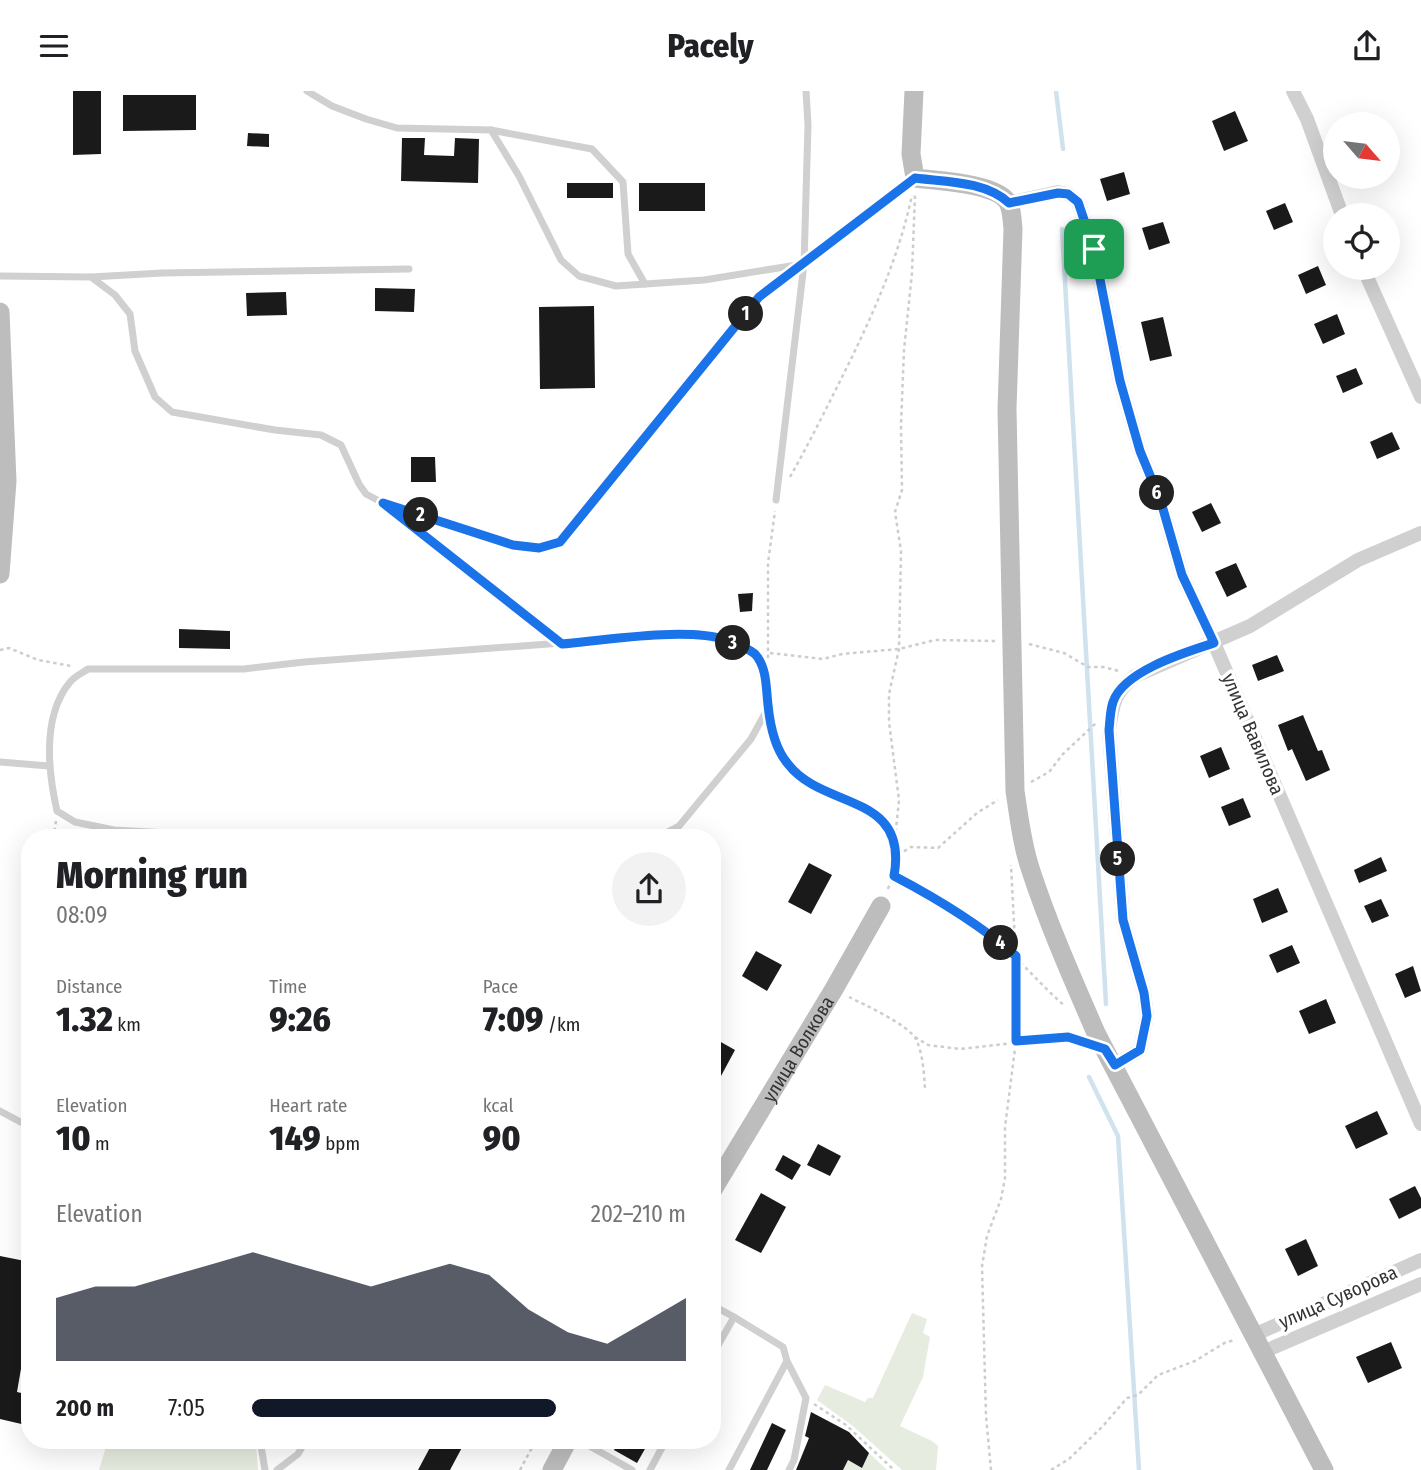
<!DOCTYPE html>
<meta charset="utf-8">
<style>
body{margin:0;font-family:"Fira Sans Condensed",sans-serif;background:#f2f2f2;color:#202124;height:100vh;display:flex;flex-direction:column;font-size:26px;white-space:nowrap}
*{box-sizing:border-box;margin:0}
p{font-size:23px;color:#757577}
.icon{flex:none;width:38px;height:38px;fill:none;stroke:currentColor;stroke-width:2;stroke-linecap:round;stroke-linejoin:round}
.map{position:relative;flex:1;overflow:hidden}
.details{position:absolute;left:21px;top:738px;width:700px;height:620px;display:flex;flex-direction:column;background:#fff;border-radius:28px;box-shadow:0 7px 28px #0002}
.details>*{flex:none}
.needle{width:46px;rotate:118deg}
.buttons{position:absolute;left:1323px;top:21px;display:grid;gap:14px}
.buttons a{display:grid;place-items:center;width:77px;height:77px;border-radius:50%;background:#fff;box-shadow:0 7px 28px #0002;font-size:35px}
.pin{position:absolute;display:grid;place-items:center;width:60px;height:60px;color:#fff;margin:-30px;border-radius:14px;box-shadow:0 4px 10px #0006}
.km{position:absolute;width:35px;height:35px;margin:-18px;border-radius:50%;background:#222;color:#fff;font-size:19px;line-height:35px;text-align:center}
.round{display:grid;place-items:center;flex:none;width:74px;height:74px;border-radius:37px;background:#f2f2f2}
.headline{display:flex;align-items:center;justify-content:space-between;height:119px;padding:0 35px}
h1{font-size:38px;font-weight:800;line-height:52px}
.figures{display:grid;grid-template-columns:repeat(3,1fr);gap:10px;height:119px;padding:7px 35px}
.figures div{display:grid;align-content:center}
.figures b{font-size:35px;font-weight:800}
.figures small{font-size:19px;font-weight:400}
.figures p{font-size:19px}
.chart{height:196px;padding:14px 35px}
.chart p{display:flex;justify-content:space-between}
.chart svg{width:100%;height:126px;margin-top:7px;fill:#111827;opacity:.7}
ul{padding:0 35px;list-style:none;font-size:23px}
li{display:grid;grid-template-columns:112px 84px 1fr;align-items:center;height:52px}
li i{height:18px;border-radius:9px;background:#111827}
header{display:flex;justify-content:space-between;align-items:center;height:91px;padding:0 35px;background:#fff;font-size:32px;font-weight:800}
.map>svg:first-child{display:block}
</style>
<header><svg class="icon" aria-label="menu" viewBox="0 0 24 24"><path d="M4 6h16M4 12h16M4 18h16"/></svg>Pacely<svg class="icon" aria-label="share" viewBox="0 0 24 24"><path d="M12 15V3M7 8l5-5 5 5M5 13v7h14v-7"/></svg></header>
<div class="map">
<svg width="1421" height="1379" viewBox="0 0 1421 1379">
<rect width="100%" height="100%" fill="#fff"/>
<g fill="#e6ecdf">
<path d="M912,1222L927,1228L923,1242L930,1246L923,1286L900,1335L932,1350L938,1355L936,1379H902L853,1335L817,1309L825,1294L865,1311L868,1307H873Z"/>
<path d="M108,1349H252L256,1353L258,1379H99Z"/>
<path d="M869,1362L887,1379H843L848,1369L862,1377Z"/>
</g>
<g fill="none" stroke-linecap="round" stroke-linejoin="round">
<g stroke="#cfe2ee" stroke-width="4.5">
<path d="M1056,0L1063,58"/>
<path d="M1062,138L1106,913"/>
<path d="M1089,986L1118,1045L1139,1379"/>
</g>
</g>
<g fill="#1a1a1a">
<path d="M73,0H101V63L73,64Z"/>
<path d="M123,4H196V39L123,40Z"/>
<path d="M1235,20L1248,50L1224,60L1212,30Z"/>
<path d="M248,42L269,43V56L247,55Z"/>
<path d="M402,47H425L424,64L454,65L455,47L479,48L478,92L401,90Z"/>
<path d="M1124,81L1130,103L1107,110L1100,88Z"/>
<rect x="567" y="92" width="46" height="15"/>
<rect x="639" y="92" width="66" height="28"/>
<path d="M1285,112L1293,131L1274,139L1266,120Z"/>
<path d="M1163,131L1170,152L1149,159L1142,137Z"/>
<path d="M1318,175L1326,194L1306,203L1298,184Z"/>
<path d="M375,197L415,198L414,221L375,220Z"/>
<path d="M286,201L287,224L247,225L246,202Z"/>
<path d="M594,215L595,297L540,298L539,216Z"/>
<path d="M1337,223L1345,243L1323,253L1314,233Z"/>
<path d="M1163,226L1172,265L1150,270L1141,231Z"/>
<path d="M1356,277L1363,293L1343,302L1336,285Z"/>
<path d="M1392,341L1400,358L1377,368L1370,351Z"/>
<path d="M411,366H435L436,391H411Z"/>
<path d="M1211,412L1221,432L1202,441L1192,421Z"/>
<path d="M1236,472L1247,496L1227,506L1215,481Z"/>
<path d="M753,502L752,520L740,521L738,503Z"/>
<path d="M179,538L230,540V558L179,557Z"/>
<path d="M1277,564L1284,580L1258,590L1252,574Z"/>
<path d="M1303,624L1318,660L1322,659L1330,679L1306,690L1292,658L1288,660L1278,634Z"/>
<path d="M1221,656L1230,678L1209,687L1200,665Z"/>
<path d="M1243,707L1251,726L1229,735L1221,716Z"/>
<path d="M1381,766L1387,780L1359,792L1354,779Z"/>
<path d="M809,772L832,784L811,823L788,811Z"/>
<path d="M1278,797L1288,821L1262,832L1253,808Z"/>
<path d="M1381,808L1389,825L1372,832L1364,815Z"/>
<path d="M1292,854L1300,872L1277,882L1269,864Z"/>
<path d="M756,860L782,874L767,900L742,885Z"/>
<path d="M1413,875L1421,900L1405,907L1395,883Z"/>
<path d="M1326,908L1336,932L1309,943L1299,920Z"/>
<path d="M712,946L735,959L721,985L712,980Z"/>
<path d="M1377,1020L1388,1043L1356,1058L1345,1035Z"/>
<path d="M818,1053L841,1065L830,1085L807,1074Z"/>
<path d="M783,1064L801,1074L792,1089L775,1079Z"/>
<path d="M1415,1095L1421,1107V1117L1399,1128L1389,1108Z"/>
<path d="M761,1102L786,1116L761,1162L735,1149Z"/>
<path d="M1306,1148L1318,1175L1298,1185L1285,1158Z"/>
<path d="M0,1165L30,1171V1225L17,1301L30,1304V1335L0,1328Z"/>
<path d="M1391,1251L1402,1277L1368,1292L1356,1266Z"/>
<path d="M811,1321L849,1341L869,1362L862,1377L848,1369L843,1379H796L809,1347L805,1345Z"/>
<path d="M772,1332L786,1339L767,1379H750Z"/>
<path d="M434,1349H466L450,1379H418Z"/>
<path d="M619,1349H650L637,1372L614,1359Z"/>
</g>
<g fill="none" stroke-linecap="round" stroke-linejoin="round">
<g stroke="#cdcdcd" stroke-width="2.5" stroke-dasharray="3.5 3.5" stroke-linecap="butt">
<path d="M790,386C812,347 832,306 852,266C877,214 900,161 912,104"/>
<path d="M1029,553L1064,562L1088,576H1103L1119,580"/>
<path d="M0,559L9,557L38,569L71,575"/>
<path d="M770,562L823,568L842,563L899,558L935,549L995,550"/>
<path d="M768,567V472L775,420"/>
<path d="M772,633C777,653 782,670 798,684C805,690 814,693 822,697C872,721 916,734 887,800"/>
<path d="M1031,691L1049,681L1063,663L1096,632"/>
<path d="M55,747L54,743L56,730"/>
<path d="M895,748L899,709L889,631V603L899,558L901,460L895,421L902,399L901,334L904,259L912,182L915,104"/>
<path d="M898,764L911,756L938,757L977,722L998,709"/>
<path d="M894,785C927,802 962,820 991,844C1018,866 1039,893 1065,915"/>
<path d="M849,906C865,914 907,933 916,948C923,963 924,982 925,998"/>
<path d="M915,946L928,954L960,958L1068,946L1080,949"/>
<path d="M814,1313L846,1334L894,1379"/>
<path d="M520,1379L536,1349"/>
<path d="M991,1379L986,1325L982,1175L987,1145L1001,1108L1005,1087V1036L1016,950L1017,890L1011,774"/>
<path d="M1051,1379L1069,1368L1103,1335L1127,1307L1138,1304L1158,1284L1195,1270L1226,1251L1236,1249"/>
</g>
<g stroke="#d0d0d0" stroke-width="7">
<path d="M307,0L332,15L366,28L397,37L491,39L592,58L623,91L628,163L645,193"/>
<path d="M491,39L519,85L561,169L579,185L616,195L704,189L803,173"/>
<path d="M0,185L91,186L115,204L130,223L135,260L155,306L172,321L275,339L321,344L341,354L359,393L366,403L383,412L513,454L539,457L560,451L759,206L915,87"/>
<path d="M91,186L162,182L409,178"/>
<path d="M776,409L804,173L808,34L806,0"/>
<path d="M387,415L562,552"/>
<path d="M0,671L49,675"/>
<path d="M429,747L239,746L114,739L75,731L57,720C48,680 42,625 70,591C75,585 82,582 88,578H244L304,571L684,543L725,548L754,563L764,581L768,617L751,648L679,735L656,747"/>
<path d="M0,1020L30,1036"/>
<path d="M712,1214L734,1226L712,1265"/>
<path d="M787,1270L806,1307L794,1369L789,1379"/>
<path d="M260,1349L265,1379"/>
<path d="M579,1349L632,1379"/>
<path d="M277,1379L298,1363L306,1349"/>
<path d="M650,1379L666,1349"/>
<path d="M729,1379L787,1270L783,1256L734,1226"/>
</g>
<g stroke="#d0d0d0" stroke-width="14">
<path d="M1293,0L1307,28L1342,124"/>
<path d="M1009,112L1058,101L1068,103L1078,111L1094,158L1120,290L1140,360L1161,411L1182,484L1214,552L1421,1033"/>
<path d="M1363,177L1421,306"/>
<path d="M1115,974L1140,959L1147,925L1144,902L1123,829L1109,639C1113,612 1114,602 1135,585L1250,535L1358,469L1421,442"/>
<path d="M1254,1244L1421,1169"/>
<path d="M1263,1261L1421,1193"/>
</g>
<g stroke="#bdbdbd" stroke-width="19">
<path d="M914,0L911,63L915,87C938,90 994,92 1007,110C1012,117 1012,129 1013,138L1007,318L1015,700C1019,726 1022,754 1031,780C1049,835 1073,889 1096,942L1324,1379"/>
<path d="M0,221L7,390L0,483"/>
<path id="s1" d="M712,1100L834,898L881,815"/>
<path d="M552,1379L568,1349"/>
</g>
</g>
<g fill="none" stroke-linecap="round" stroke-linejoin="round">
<g stroke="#fff" stroke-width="14">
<path id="route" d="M915,87C946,91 985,90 1009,112L1058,102L1068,103L1078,111L1094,158L1120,290L1140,360L1161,411L1182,484L1214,552C1186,561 1123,580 1113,611C1110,620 1110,630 1109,639L1123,829L1144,902L1147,925L1140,959L1115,974L1105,958L1068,946L1016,950V865C978,832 938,808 894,785C909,701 823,719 788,673C775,658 770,634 768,614C766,597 767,576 755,563C749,558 734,552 726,549C687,536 605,549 562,553L383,412L513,454L539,457L560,451L759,206Z"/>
</g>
<use href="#route" stroke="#1a73e8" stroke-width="9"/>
</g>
<g text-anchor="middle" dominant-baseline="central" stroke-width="7" stroke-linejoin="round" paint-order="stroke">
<g font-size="19" fill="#333" stroke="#fff">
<text transform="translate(1253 643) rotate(67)">улица Вавилова</text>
<text stroke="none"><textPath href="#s1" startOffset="166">улица Волкова</textPath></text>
<text transform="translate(1338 1206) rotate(-24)">улица Суворова</text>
</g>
</g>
</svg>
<div class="buttons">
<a><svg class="needle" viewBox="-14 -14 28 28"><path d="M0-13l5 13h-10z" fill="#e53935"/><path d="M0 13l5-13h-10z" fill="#757577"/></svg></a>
<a><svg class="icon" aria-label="locate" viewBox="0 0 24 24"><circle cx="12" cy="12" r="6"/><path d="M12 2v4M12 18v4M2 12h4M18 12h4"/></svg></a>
</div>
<div class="pin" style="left:1094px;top:158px;background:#1e9e55"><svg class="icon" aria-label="arrive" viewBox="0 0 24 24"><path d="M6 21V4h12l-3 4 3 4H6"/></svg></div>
<b class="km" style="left:746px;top:223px">1</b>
<b class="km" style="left:421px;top:424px">2</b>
<b class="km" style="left:733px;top:552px">3</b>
<b class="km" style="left:1001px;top:852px">4</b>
<b class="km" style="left:1118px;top:768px">5</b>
<b class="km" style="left:1157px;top:402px">6</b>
<section class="details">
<div class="headline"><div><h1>Morning run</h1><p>08:09</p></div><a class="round"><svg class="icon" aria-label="share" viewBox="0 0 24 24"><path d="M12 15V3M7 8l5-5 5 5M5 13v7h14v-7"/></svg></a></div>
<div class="figures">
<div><p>Distance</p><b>1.32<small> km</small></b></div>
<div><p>Time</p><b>9:26</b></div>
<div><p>Pace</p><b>7:09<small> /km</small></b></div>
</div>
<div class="figures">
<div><p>Elevation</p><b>10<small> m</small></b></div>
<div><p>Heart rate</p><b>149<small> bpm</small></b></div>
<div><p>kcal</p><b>90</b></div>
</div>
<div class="chart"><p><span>Elevation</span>202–210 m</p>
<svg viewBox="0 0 160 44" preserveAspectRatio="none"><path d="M0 44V22L10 18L20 18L30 14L40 10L50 6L60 10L70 14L80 18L90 14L100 10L110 14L120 26L130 34L140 38L150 30L160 22V44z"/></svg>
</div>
<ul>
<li><b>200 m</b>7:05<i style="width:70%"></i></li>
</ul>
</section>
</div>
